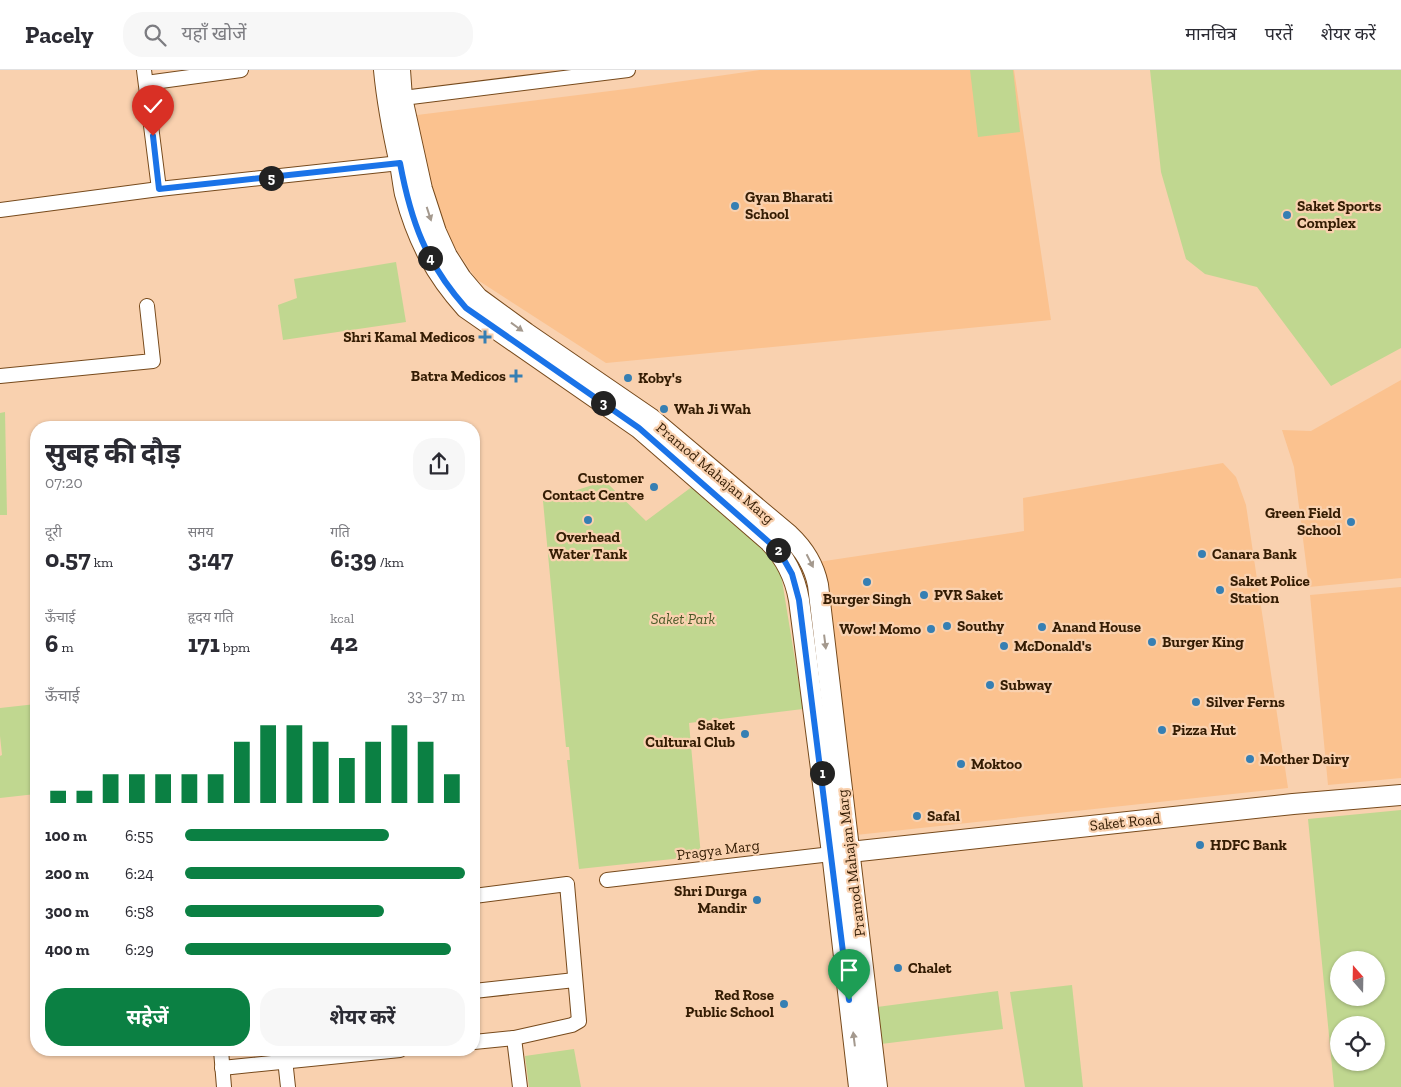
<!DOCTYPE html>
<html lang="hi">
<meta charset="utf-8">
<style>
body{margin:0;font-family:"Zilla Slab","Noto Sans Devanagari",serif;background:#f7f7f7;color:#2b2b33;height:100vh;display:flex;flex-direction:column;font-size:19px;white-space:nowrap}
*{box-sizing:border-box;margin:0}
p{font-size:16px;color:#7c7c81}
.icon{flex:none;width:28px;height:28px;fill:none;stroke:currentColor;stroke-width:2;stroke-linecap:round;stroke-linejoin:round}
.map{position:relative;flex:1;overflow:hidden}
.sheet{position:absolute;left:30px;top:351px;width:450px;height:635px;display:flex;flex-direction:column;background:#fff;border-radius:20px;box-shadow:0 1px 4px #0004}
.sheet>*{flex:none}
.needle{width:32px;rotate:340deg}
.tools{position:absolute;left:1330px;top:881px;display:grid;gap:10px}
.tools a{display:grid;place-items:center;width:55px;height:55px;border-radius:50%;background:#fff;box-shadow:0 1px 4px #0004;font-size:25px}
.pin{position:absolute;display:grid;place-items:center;width:42px;height:42px;color:#fff;margin:-51px -21px;border-radius:50% 50% 50% 0;rotate:-45deg;box-shadow:0 0 5px #0007}
.pin .icon{rotate:45deg}
.km{position:absolute;width:25px;height:25px;margin:-12px;border-radius:50%;background:#222;color:#fff;font-size:14px;line-height:25px;text-align:center}
.round{display:grid;place-items:center;flex:none;width:52px;height:52px;border-radius:20px;background:#f7f7f7}
.summary{display:flex;align-items:center;justify-content:space-between;height:85px;padding:0 15px}
h1{font-size:28px;font-weight:700;line-height:38px}
.figures{display:grid;grid-template-columns:repeat(3,1fr);gap:8px;height:85px;padding:5px 15px}
.figures div{display:grid;align-content:center}
.figures b{font-size:25px;font-weight:700}
.figures small{font-size:14px;font-weight:400}
.figures p{font-size:14px}
.chart{height:140px;padding:10px 15px}
.chart p{display:flex;justify-content:space-between}
.chart svg{width:100%;height:90px;margin-top:5px;stroke:#0b8043;stroke-width:6}
.action{display:flex;gap:10px;margin-top:auto;padding:10px 15px}
.action a{flex:1;height:58px;border-radius:20px;background:#0b8043;color:#fff;font-size:20px;font-weight:700;line-height:58px;text-align:center}
.action a+a{background:#f7f7f7;color:#2b2b33}
ul{padding:0 15px;list-style:none;font-size:16px}
li{display:grid;grid-template-columns:80px 60px 1fr;align-items:center;height:38px}
li i{height:12px;border-radius:6px;background:#0b8043}
header{display:flex;align-items:center;gap:30px;box-sizing:border-box;height:70px;padding:0 25px;background:#fff;border-bottom:1px solid #e1e1e2}
header strong{font-size:24px}
nav{display:flex;gap:28px;margin-inline-start:auto;font-size:18px}
.search{width:350px;height:45px;background:#f7f7f7;display:flex;align-items:center;gap:12px;box-sizing:border-box;padding:0 18px;border-radius:20px;color:#7c7c81;font-size:19px}
.map>svg:first-child{display:block}
</style>
<header>
<strong>Pacely</strong>
<div class="search"><svg class="icon" aria-label="search" viewBox="0 0 24 24"><circle cx="10" cy="10" r="6"/><path d="M15 15l6 6"/></svg>यहाँ खोजें</div>
<nav><a>मानचित्र</a><a>परतें</a><a>शेयर करें</a></nav>
</header>
<div class="map">
<svg width="1401" height="1017" viewBox="0 0 1401 1017">
<rect width="100%" height="100%" fill="#f9d1af"/>
<g fill="#fbc28f">
<path d="M760,0H1014L1051,250L606,293L476,209L443,159L428,113L417,45L634,18Z"/>
<path d="M1401,310V508L1309,517L1294,397L1282,360L1311,361Z"/>
<path d="M1223,393L1236,407L1246,435L1288,718L856,765L818,492L1024,461L1023,428Z"/>
<path d="M1401,517V708L1328,715L1310,525Z"/>
</g>
<g fill="#c0d790" fill-rule="evenodd">
<path d="M970,0H1013L1020,62L978,67Z"/>
<path d="M1150,0H1401V278L1331,316L1257,217L1205,204L1186,189L1161,102Z"/>
<path d="M396,192L406,252L283,270L278,235L297,228L294,209Z"/>
<path d="M5,342L7,445H0V343Z"/>
<path d="M605,411L646,451L697,413L740,452L780,498L803,639L689,653L701,786L579,799L567,690H570L569,677H566L543,431Z"/>
<path d="M36,634V724L0,728V686L2,685L0,666V638Z"/>
<path d="M1401,740V1017H1334L1308,749ZM1339,890H1376V928H1339ZM1339,955H1376V992H1339Z"/>
<path d="M1072,915L1083,1017H1025L1010,922Z"/>
<path d="M998,921L1003,959L881,974L877,937Z"/>
<path d="M574,979L581,1017H529L525,986Z"/>
</g>
<g fill="none" stroke-linecap="round" stroke-linejoin="round">
<g stroke="#774a1c" stroke-width="16">
<g id="street">
<path d="M144,0L159,119"/>
<path d="M146,13L241,0"/>
<path d="M395,29L628,0"/>
<path d="M0,140L159,119L409,92"/>
<path d="M0,306L153,291L147,236"/>
<path d="M607,810L840,783"/>
<path d="M474,826L567,814L579,951L572,955L514,968L474,972"/>
<path d="M474,921L575,910"/>
<path d="M514,968L520,1017"/>
<path d="M221,980L224,1017"/>
<path d="M284,980L288,1017"/>
<path d="M222,998L400,980"/>
</g>
</g>
<g stroke="#774a1c" stroke-width="22">
<g id="secondary">
<path d="M384,0C387,32 393,63 400,94C402,104 403,115 405,124C417,169 435,204 466,238L639,358L769,471C786,488 795,507 799,530L833,791L859,1017"/>
<path d="M400,0L402,28L422,119L436,162L447,186L461,208L478,228L526,263L650,348L789,465C804,479 814,495 818,515L877,1017"/>
<path d="M850,782L1293,734L1401,725"/>
</g>
</g>
<use href="#street" stroke="#fff" stroke-width="14"/>
<use href="#secondary" stroke="#fff" stroke-width="20"/>
</g>
<defs><path id="oneway-solid" d="M-6-.8H1V-3.2L6.5 0L1 3.2V.8H-6Z" transform="scale(1.25)"/></defs>
<g fill="#a4998e">
<use href="#oneway-solid" transform="translate(429 144) rotate(72)"/>
<use href="#oneway-solid" transform="translate(517 257) rotate(36)"/>
<use href="#oneway-solid" transform="translate(810 491) rotate(63)"/>
<use href="#oneway-solid" transform="translate(825 572) rotate(83)"/>
<use href="#oneway-solid" transform="translate(854 969) rotate(-97)"/>
</g>
<g fill="none" stroke-linecap="round" stroke-linejoin="round">
<g stroke="#fff" stroke-width="10">
<path id="route" d="M153,66L159,119L400,93C411,152 426,193 466,238L639,358L779,481L792,504L799,530L849,930"/>
</g>
<use href="#route" stroke="#1a73e8" stroke-width="6"/>
</g>
<g fill="#367fb3" stroke="#f9d1af" stroke-width="2">
<circle cx="735" cy="136" r="5"/>
<circle cx="1287" cy="145" r="5"/>
<path d="M482.5 259.5h5v5h5v5h-5v5h-5v-5h-5v-5h5z"/>
<path d="M513.5 298.5h5v5h5v5h-5v5h-5v-5h-5v-5h5z"/>
<circle cx="628" cy="308" r="5"/>
<circle cx="664" cy="339" r="5"/>
<circle cx="654" cy="417" r="5"/>
<circle cx="588" cy="450" r="5"/>
<circle cx="1351" cy="452" r="5"/>
<circle cx="1202" cy="484" r="5"/>
<circle cx="867" cy="512" r="5"/>
<circle cx="1220" cy="520" r="5"/>
<circle cx="924" cy="525" r="5"/>
<circle cx="947" cy="556" r="5"/>
<circle cx="1042" cy="557" r="5"/>
<circle cx="931" cy="559" r="5"/>
<circle cx="1152" cy="572" r="5"/>
<circle cx="1004" cy="576" r="5"/>
<circle cx="990" cy="615" r="5"/>
<circle cx="1196" cy="632" r="5"/>
<circle cx="1162" cy="660" r="5"/>
<circle cx="745" cy="664" r="5"/>
<circle cx="1250" cy="689" r="5"/>
<circle cx="961" cy="694" r="5"/>
<circle cx="917" cy="746" r="5"/>
<circle cx="1200" cy="775" r="5"/>
<circle cx="757" cy="830" r="5"/>
<circle cx="898" cy="898" r="5"/>
<circle cx="784" cy="934" r="5"/>
</g>
<g text-anchor="middle" dominant-baseline="central" stroke-width="4.5" stroke-linejoin="round" paint-order="stroke">
<g font-size="15" font-weight="bold" fill="#341c03" stroke="#f9d1af" text-anchor="start">
<text x="745" y="127">Gyan Bharati<tspan x="745" dy="17">School</tspan></text>
<text x="1297" y="136">Saket Sports<tspan x="1297" dy="17">Complex</tspan></text>
<text x="475" y="267" text-anchor="end">Shri Kamal Medicos</text>
<text x="506" y="306" text-anchor="end">Batra Medicos</text>
<text x="638" y="308">Koby's</text>
<text x="674" y="339">Wah Ji Wah</text>
<text x="644" y="408" text-anchor="end">Customer<tspan x="644" dy="17">Contact Centre</tspan></text>
<text x="1341" y="443" text-anchor="end">Green Field<tspan x="1341" dy="17">School</tspan></text>
<text x="588" y="467" text-anchor="middle">Overhead<tspan x="588" dy="17">Water Tank</tspan></text>
<text x="1212" y="484">Canara Bank</text>
<text x="1230" y="511">Saket Police<tspan x="1230" dy="17">Station</tspan></text>
<text x="934" y="525">PVR Saket</text>
<text x="867" y="529" text-anchor="middle">Burger Singh</text>
<text x="957" y="556">Southy</text>
<text x="1052" y="557">Anand House</text>
<text x="921" y="559" text-anchor="end">Wow! Momo</text>
<text x="1162" y="572">Burger King</text>
<text x="1014" y="576">McDonald's</text>
<text x="1000" y="615">Subway</text>
<text x="1206" y="632">Silver Ferns</text>
<text x="735" y="655" text-anchor="end">Saket<tspan x="735" dy="17">Cultural Club</tspan></text>
<text x="1172" y="660">Pizza Hut</text>
<text x="1260" y="689">Mother Dairy</text>
<text x="971" y="694">Moktoo</text>
<text x="927" y="746">Safal</text>
<text x="1210" y="775">HDFC Bank</text>
<text x="747" y="821" text-anchor="end">Shri Durga<tspan x="747" dy="17">Mandir</tspan></text>
<text x="908" y="898">Chalet</text>
<text x="774" y="925" text-anchor="end">Red Rose<tspan x="774" dy="17">Public School</tspan></text>
</g>
<g font-size="15" fill="#341c03" stroke="#f9d1af">
<text transform="translate(715 403) rotate(40)">Pramod Mahajan Marg</text>
<text transform="translate(1125 752) rotate(-6)">Saket Road</text>
<text transform="translate(718 780) rotate(-7)">Pragya Marg</text>
<text transform="translate(851 793) rotate(-97)">Pramod Mahajan Marg</text>
</g>
<g font-size="15" font-style="italic" fill="#4b5a28" stroke="#f9d1af">
<text x="683" y="549">Saket Park</text>
</g>
</g>
</svg>
<div class="tools">
<a><svg class="needle" viewBox="-14 -14 28 28"><path d="M0-13l5 13h-10z" fill="#e53935"/><path d="M0 13l5-13h-10z" fill="#7c7c81"/></svg></a>
<a><svg class="icon" aria-label="locate" viewBox="0 0 24 24"><circle cx="12" cy="12" r="6"/><path d="M12 2v4M12 18v4M2 12h4M18 12h4"/></svg></a>
</div>
<div class="pin" style="left:849px;top:930px;background:#1e9e55"><svg class="icon" aria-label="arrive" viewBox="0 0 24 24"><path d="M6 21V4h12l-3 4 3 4H6"/></svg></div>
<div class="pin" style="left:153px;top:66px;background:#d93025"><svg class="icon" aria-label="check" viewBox="0 0 24 24"><path d="M5 12l5 5 9-10"/></svg></div>
<b class="km" style="left:822px;top:703px">1</b>
<b class="km" style="left:778px;top:480px">2</b>
<b class="km" style="left:603px;top:333px">3</b>
<b class="km" style="left:430px;top:188px">4</b>
<b class="km" style="left:271px;top:108px">5</b>
<section class="sheet">
<div class="summary"><div><h1>सुबह की दौड़</h1><p>07:20</p></div><a class="round"><svg class="icon" aria-label="share" viewBox="0 0 24 24"><path d="M12 15V3M7 8l5-5 5 5M5 13v7h14v-7"/></svg></a></div>
<div class="figures">
<div><p>दूरी</p><b>0.57<small> km</small></b></div>
<div><p>समय</p><b>3:47</b></div>
<div><p>गति</p><b>6:39<small> /km</small></b></div>
</div>
<div class="figures">
<div><p>ऊँचाई</p><b>6<small> m</small></b></div>
<div><p>हृदय गति</p><b>171<small> bpm</small></b></div>
<div><p>kcal</p><b>42</b></div>
</div>
<div class="chart"><p><span>ऊँचाई</span>33–37 m</p>
<svg viewBox="0 0 160 44" preserveAspectRatio="none"><path d="M5 44V38M15 44V38M25 44V30M35 44V30M45 44V30M55 44V30M65 44V30M75 44V14M85 44V6M95 44V6M105 44V14M115 44V22M125 44V14M135 44V6M145 44V14M155 44V30"/></svg>
</div>
<ul>
<li><b>100 m</b>6:55<i style="width:73%"></i></li>
<li><b>200 m</b>6:24<i style="width:100%"></i></li>
<li><b>300 m</b>6:58<i style="width:71%"></i></li>
<li><b>400 m</b>6:29<i style="width:95%"></i></li>
</ul>
<div class="action"><a>सहेजें</a><a>शेयर करें</a></div>
</section>
</div>
